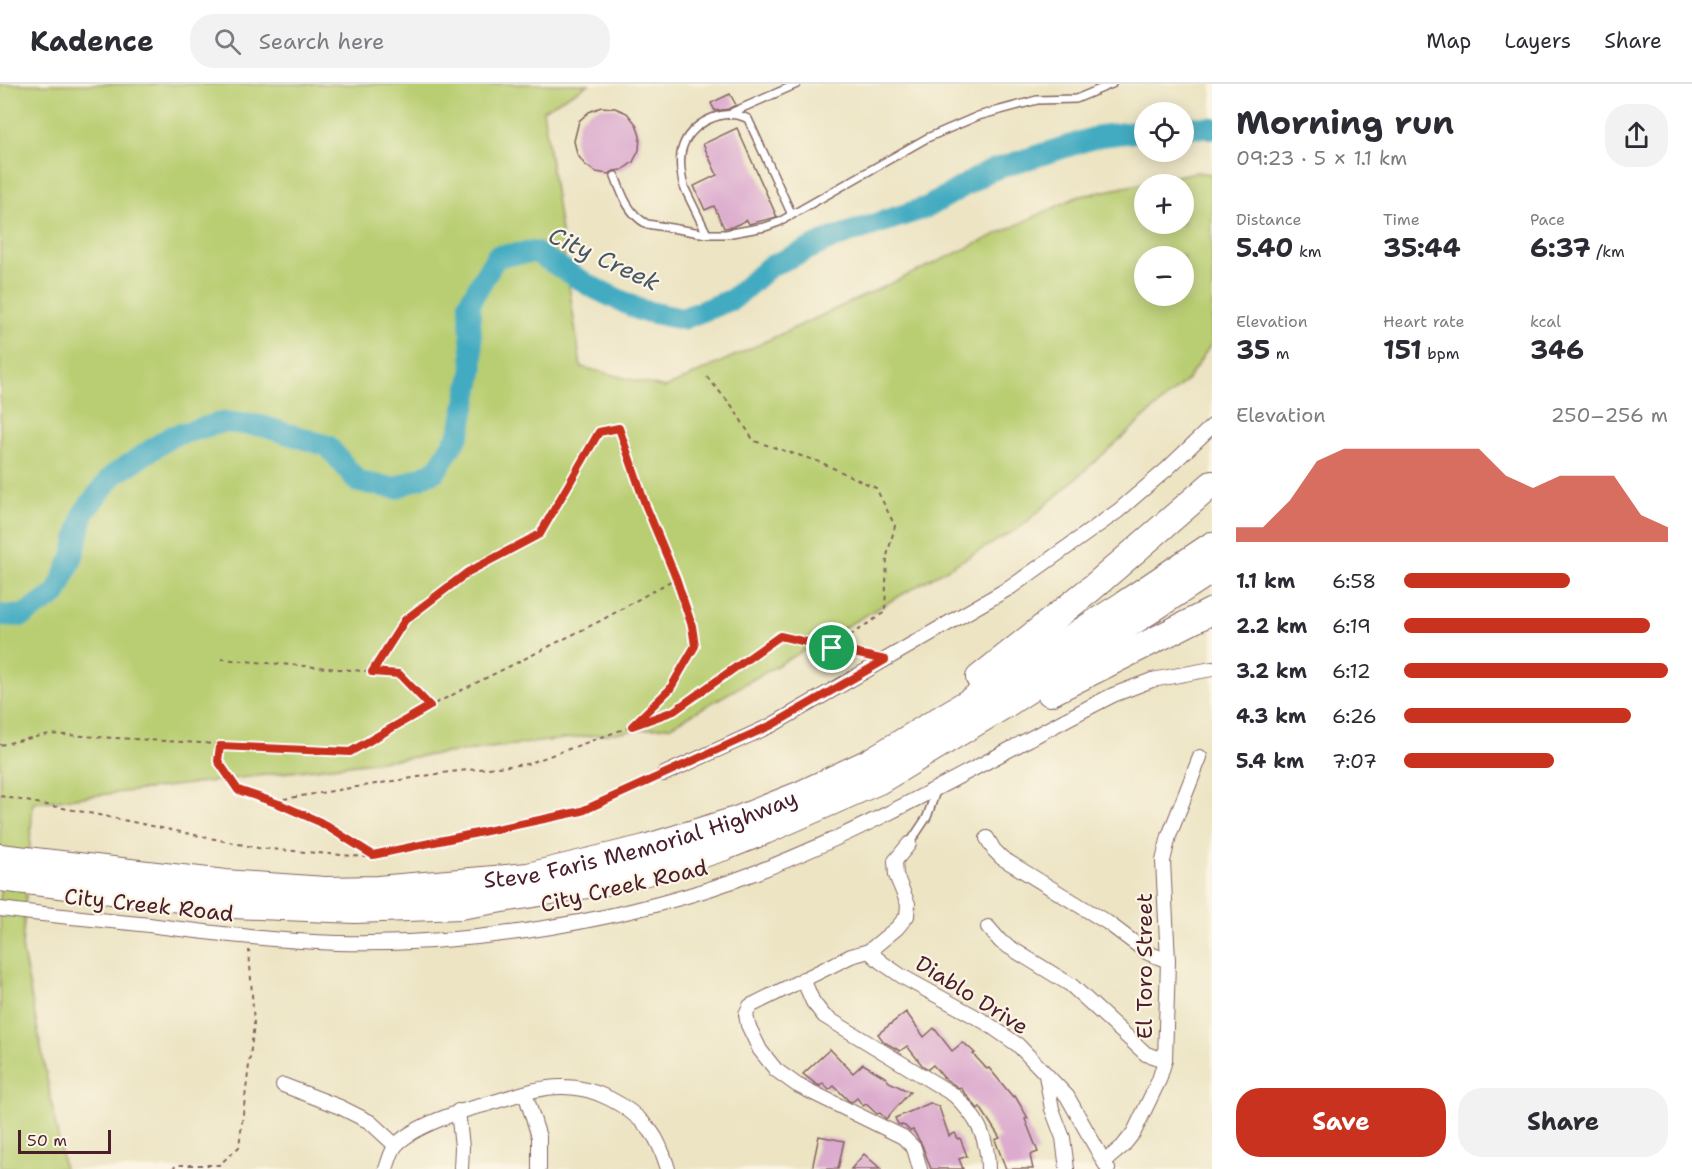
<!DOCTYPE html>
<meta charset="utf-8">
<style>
body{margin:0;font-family:"Shantell Sans",sans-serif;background:#f2f2f3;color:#2b2b33;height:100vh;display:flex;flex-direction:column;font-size:22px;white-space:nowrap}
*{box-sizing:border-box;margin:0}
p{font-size:20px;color:#7c7c81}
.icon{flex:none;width:33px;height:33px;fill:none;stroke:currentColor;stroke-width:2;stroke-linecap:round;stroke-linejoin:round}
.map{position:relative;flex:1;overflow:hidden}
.side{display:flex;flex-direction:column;background:#fff;width:480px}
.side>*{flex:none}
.buttons{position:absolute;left:1134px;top:18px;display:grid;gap:12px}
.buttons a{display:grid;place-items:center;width:60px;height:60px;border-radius:50%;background:#fff;box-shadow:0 3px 15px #0003;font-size:30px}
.scale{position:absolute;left:18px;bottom:15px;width:93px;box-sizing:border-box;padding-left:6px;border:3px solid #4a1f2b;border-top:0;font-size:16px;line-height:21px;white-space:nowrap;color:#4a1f2b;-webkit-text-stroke:4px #fcf5e5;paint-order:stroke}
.pin{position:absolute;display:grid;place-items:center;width:51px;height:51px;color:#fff;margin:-26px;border:3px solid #fff;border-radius:50%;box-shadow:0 2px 6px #0007}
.round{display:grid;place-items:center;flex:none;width:63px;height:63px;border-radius:24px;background:#f2f2f3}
.headline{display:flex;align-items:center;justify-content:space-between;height:102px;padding:0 24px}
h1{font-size:33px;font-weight:700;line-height:45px}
.metrics{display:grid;grid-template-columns:repeat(3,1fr);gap:9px;height:102px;padding:6px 24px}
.metrics div{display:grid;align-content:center}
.metrics b{font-size:26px;font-weight:700}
.metrics small{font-size:16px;font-weight:400}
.metrics p{font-size:16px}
.chart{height:168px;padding:12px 24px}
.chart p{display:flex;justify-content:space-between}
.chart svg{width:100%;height:108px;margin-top:6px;fill:#c8321e;opacity:.7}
.cta{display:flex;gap:12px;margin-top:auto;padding:12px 24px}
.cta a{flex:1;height:69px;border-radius:24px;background:#c8321e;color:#fff;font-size:24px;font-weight:700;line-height:69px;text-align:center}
.cta a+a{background:#f2f2f3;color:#2b2b33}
ul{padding:0 24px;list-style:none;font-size:20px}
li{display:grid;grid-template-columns:96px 72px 1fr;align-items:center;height:45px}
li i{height:15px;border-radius:8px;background:#c8321e}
header{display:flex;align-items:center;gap:36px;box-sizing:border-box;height:84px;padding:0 30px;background:#fff;border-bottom:2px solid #e1e1e2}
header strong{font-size:28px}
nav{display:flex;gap:33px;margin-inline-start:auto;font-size:21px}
.search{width:420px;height:54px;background:#f2f2f3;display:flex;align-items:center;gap:15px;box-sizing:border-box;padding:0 21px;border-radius:24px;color:#7c7c81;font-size:22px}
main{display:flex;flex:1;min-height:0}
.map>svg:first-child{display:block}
</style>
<header>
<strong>Kadence</strong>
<div class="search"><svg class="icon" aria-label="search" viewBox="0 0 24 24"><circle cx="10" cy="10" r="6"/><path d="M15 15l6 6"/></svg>Search here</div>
<nav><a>Map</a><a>Layers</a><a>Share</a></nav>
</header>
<main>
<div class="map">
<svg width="1212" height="1085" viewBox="0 0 1212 1085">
<rect width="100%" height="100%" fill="#fcf5e5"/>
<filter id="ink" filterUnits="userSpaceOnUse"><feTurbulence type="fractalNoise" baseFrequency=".0167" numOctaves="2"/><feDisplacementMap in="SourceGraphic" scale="12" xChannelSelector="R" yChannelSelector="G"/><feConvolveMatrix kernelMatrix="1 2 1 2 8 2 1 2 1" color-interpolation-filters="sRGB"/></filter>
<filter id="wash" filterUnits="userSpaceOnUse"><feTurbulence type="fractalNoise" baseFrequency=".008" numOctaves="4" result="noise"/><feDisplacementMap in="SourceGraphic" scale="24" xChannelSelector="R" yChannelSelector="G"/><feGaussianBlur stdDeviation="1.35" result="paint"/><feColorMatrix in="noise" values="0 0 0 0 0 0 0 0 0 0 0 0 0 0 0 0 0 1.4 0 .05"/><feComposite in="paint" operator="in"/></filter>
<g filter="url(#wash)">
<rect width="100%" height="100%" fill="#ece4c3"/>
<path fill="#b9ce72" stroke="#82764e" stroke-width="1.5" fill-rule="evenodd" d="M0,0H589L543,26L581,283L665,304L1077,113L1196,88L1212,90V259L1188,295L1021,443L671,642L33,719L22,863L64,1085H0ZM1144,100H1184V140H1144ZM1144,172H1184V212H1144Z"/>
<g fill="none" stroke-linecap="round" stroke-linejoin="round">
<g stroke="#42abc1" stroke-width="22">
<path d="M1184,43L1212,44"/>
<path d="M0,531L22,532L56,510L73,472L84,428L112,392L172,352L224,338L262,342L328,362L358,398L395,404L436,387L460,348L473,284L469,219L497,172L535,168L590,202L640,226L682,235L733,215L769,183L833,154L928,123L989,87L1100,52L1144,47"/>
</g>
</g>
<g id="blocks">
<g fill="#dcabce">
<path d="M730,10L736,21L728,25L715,27L711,19Z"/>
<path d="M601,23L615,24L627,29L636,40L640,52L639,66L633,78L622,86L614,87L609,90L596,88L585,81L577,70L574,57L579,37L589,28Z"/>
<path d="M737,44L777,133L749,140L747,136L732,143L724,144L714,122L705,126L694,102L717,91L703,60Z"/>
<path d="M906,928L924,953L934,944L952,967L962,959L965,960L975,969L973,970L987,985L989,984L1013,1013L1015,1012L1028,1034L1025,1035L1038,1068L1030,1071L1033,1085H1006L995,1056L1000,1054L980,1023L978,1025L960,1003L959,1004L944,994L933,981L928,985L922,981L907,962L900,967L884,958L878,950Z"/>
<path d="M830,965L853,989L863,980L885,993L889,998L910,1008L886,1035L880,1029L877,1030L866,1020L863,1022L857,1014L852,1018L849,1017L834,1002L829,1006L823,999L820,1002L816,1000L803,990Z"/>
<path d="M930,1019L939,1023L949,1052L955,1049L958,1055L960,1054L967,1072L959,1075L963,1085H931L922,1061L913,1046L910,1047L905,1042L898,1040L895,1034Z"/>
<path d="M819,1052L844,1057L838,1085H812Z"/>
<path d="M864,1070L881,1085H851Z"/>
</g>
</g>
</g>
<g filter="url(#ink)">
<use href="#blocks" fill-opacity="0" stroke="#836460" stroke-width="1.5"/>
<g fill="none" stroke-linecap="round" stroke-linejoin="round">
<g stroke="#836460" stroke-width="10">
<g id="lane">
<path d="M733,28L797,0"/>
<path d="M615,92C622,111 629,131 647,140L707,150H726L765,143L779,138L927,54L978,32L1037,16L1076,15L1112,0"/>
<path d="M707,150L684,103C681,92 679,75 682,65C689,39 725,22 748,35L792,131"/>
<path d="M909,760L927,733L936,707"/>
</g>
</g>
<g stroke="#836460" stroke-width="16">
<g id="street">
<path d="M664,690L772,641L1011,503L1118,427L1167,385L1212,342"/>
<path d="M987,754L994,766L1002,774L1108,839L1148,869L1168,877"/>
<path d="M909,760L895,777L896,791L908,820L907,832L897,844L869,867L851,872L750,922L746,930L748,941L760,966L776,986L797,1001L903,1053L914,1064L920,1085"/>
<path d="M0,825C47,831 93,835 140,840C206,848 271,857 338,859C473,862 631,837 757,788C881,740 995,671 1113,611L1152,596L1212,585"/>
<path d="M988,843L1001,858L1071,901L1146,970L1165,976"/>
<path d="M869,867L881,878L903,893L985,938L1018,961L1067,1012L1108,1085"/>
<path d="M803,895L813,918L824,932L954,1011C977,1033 988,1053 988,1085"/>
<path d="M1046,991L1052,1025L1063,1054L1067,1085"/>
<path d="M283,1001L340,1023L370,1038L395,1061"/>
<path d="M525,1009L539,1053V1085"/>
<path d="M458,1027L462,1063L461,1085"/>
<path d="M1104,1078L1123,1062L1134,1048L1159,996L1165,976L1168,877L1163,777L1169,752L1200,673"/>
<path d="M386,1085C389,1077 391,1066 397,1060C415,1042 459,1027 484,1021C509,1014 538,1002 564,1003C595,1003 628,1021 648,1044C658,1054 664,1072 668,1085"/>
</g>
</g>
<g stroke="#836460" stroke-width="28">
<g id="highway">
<path d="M979,594L1092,504L1212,400"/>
<path d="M1050,609L1212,527"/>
<path id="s1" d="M0,773L225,799L325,806L378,805L528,792L645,764L736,736L801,710L869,678L1000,599L1124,520L1212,461"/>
<path d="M0,794L232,821L355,826L460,822L606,798L647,788L725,763L765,747L879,697L1005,621L1212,486"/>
</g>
</g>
<g stroke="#836460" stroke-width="2" stroke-dasharray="4.5 4.5" stroke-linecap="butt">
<path d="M707,293L732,322L754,357L820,378L876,404L895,442L887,472L885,528L832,564"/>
<path d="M221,575L399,590L429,621"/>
<path d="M372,588L405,536L468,488L540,450L599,348L619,344L645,420L676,494L692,542L695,562L670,605L634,639"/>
<path d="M0,661L49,650L350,668L430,622L602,536L676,494"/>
<path d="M220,661L218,677L238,706L271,717L449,688L527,680L674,627L780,552L865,572"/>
<path d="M0,712L94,730L258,764L365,773L582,727L652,696"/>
<path d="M272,718L320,738L373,771"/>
<path d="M172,1085L177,1081H219L239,1063L254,940L249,866"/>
</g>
<use href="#lane" stroke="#fff" stroke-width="7"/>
<use href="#street" stroke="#fff" stroke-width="14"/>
<use href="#highway" stroke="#fff" stroke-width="26"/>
</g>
</g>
<g fill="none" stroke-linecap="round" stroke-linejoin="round" filter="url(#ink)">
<g stroke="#fff" stroke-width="12">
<path id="route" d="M619,344L645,420L676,494L692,542L695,562L670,605L632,642L674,627L780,552L885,576L772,641L582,727L373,771L320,738L279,720L238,706L218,677L220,662L350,668L430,622L399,590L372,588L405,536L468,488L540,450L599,348Z"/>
</g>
<use href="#route" stroke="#c8321e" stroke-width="8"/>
</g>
<g text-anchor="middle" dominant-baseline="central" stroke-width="4.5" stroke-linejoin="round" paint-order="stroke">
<g font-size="22" fill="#4a1f2b" stroke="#fcf5e5">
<text stroke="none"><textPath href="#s1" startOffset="648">Steve Faris Memorial Highway</textPath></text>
<text transform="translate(624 802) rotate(-13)">City Creek Road</text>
<text transform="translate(149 821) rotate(6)">City Creek Road</text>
<text transform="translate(1144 882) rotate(-90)">El Toro Street</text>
<text transform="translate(972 911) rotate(32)">Diablo Drive</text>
</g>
<g font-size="24" font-style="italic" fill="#475767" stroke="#fcf5e5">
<text transform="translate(604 175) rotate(25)">City Creek</text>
</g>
</g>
</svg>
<div class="buttons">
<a><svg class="icon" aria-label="locate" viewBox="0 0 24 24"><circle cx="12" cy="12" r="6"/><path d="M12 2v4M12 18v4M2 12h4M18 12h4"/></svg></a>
<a>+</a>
<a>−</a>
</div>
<div class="scale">50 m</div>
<div class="pin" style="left:832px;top:564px;background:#1e9e55"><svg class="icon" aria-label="arrive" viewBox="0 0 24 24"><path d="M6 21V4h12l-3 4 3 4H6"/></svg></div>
</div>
<section class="side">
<div class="headline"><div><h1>Morning run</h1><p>09:23 · 5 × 1.1 km</p></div><a class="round"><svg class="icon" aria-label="share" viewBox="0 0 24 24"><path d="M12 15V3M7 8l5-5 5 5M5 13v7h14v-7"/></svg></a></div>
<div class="metrics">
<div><p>Distance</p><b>5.40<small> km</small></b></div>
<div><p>Time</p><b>35:44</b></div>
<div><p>Pace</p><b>6:37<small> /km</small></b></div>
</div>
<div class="metrics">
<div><p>Elevation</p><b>35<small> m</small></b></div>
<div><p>Heart rate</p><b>151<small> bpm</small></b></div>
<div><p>kcal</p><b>346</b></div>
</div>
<div class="chart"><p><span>Elevation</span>250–256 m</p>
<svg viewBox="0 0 160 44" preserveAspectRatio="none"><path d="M0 44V38L10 38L20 27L30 11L40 6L50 6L60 6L70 6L80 6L90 6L100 17L110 22L120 17L130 17L140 17L150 33L160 38V44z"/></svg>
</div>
<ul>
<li><b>1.1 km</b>6:58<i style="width:63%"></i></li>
<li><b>2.2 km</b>6:19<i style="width:93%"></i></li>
<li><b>3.2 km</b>6:12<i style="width:100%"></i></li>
<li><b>4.3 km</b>6:26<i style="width:86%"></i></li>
<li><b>5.4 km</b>7:07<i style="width:57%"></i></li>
</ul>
<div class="cta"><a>Save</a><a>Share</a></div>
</section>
</main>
